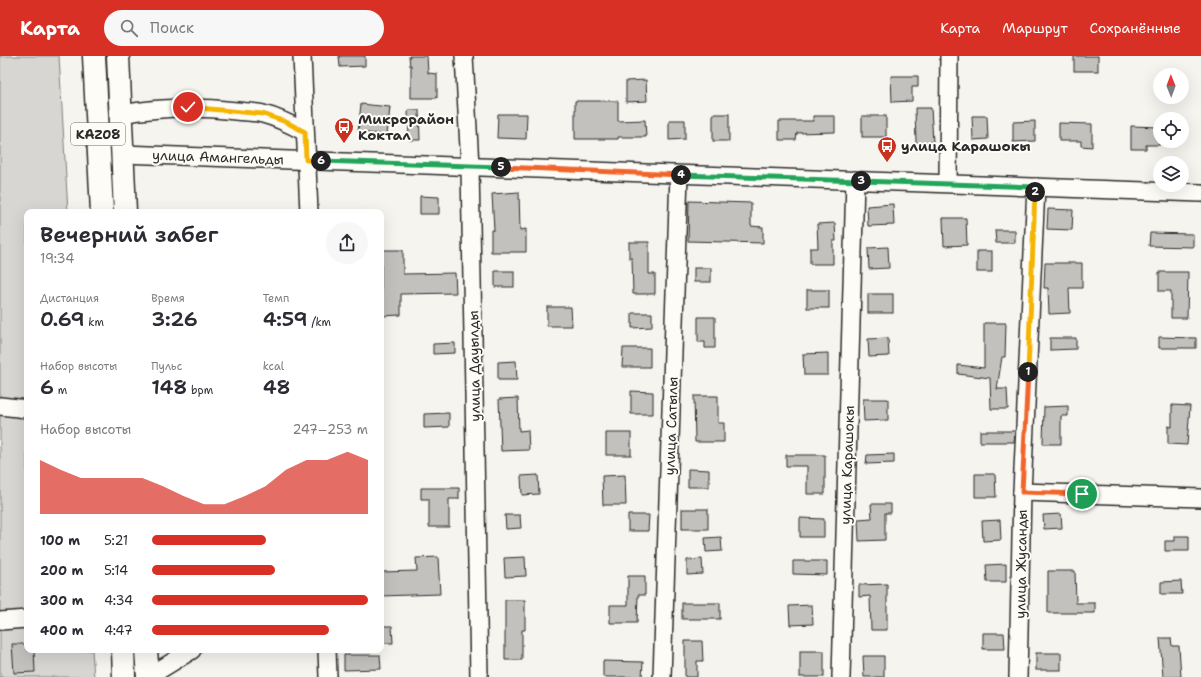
<!DOCTYPE html>
<html lang="ru">
<meta charset="utf-8">
<style>
body{margin:0;font-family:"Shantell Sans",sans-serif;background:#f7f7f7;color:#2b2b33;height:100vh;display:flex;flex-direction:column;font-size:15px;white-space:nowrap}
*{box-sizing:border-box;margin:0}
p{font-size:13px;color:#7c7c81}
.icon{flex:none;width:22px;height:22px;fill:none;stroke:currentColor;stroke-width:2;stroke-linecap:round;stroke-linejoin:round}
.map{position:relative;flex:1;overflow:hidden}
.panel{position:absolute;left:24px;top:153px;width:360px;height:444px;display:flex;flex-direction:column;background:#fff;border-radius:8px;box-shadow:0 4px 16px #0002}
.panel>*{flex:none}
.needle{width:26px;rotate:359deg}
.fabs{position:absolute;left:1153px;top:12px;display:grid;gap:8px}
.fabs a{display:grid;place-items:center;width:36px;height:36px;border-radius:50%;background:#fff;box-shadow:0 4px 16px #0002;font-size:20px}
.pin{position:absolute;display:grid;place-items:center;width:34px;height:34px;color:#fff;margin:-17px;border:2px solid #fff;border-radius:50%;box-shadow:0 1px 4px #0007}
.km{position:absolute;width:20px;height:20px;margin:-10px;border-radius:50%;background:#222;color:#fff;font-size:11px;line-height:20px;text-align:center}
.round{display:grid;place-items:center;flex:none;width:42px;height:42px;border-radius:21px;background:#f7f7f7}
.head{display:flex;align-items:center;justify-content:space-between;height:68px;padding:0 16px}
h1{font-size:22px;font-weight:600;line-height:30px}
.metrics{display:grid;grid-template-columns:repeat(3,1fr);gap:6px;height:68px;padding:4px 16px}
.metrics div{display:grid;align-content:center}
.metrics b{font-size:20px;font-weight:600}
.metrics small{font-size:11px;font-weight:400}
.metrics p{font-size:11px}
.chart{height:112px;padding:8px 16px}
.chart p{display:flex;justify-content:space-between}
.chart svg{width:100%;height:72px;margin-top:4px;fill:#d93025;opacity:.7}
ul{padding:0 16px;list-style:none;font-size:13px}
li{display:grid;grid-template-columns:64px 48px 1fr;align-items:center;height:30px}
li i{height:10px;border-radius:5px;background:#d93025}
header{display:flex;align-items:center;gap:24px;box-sizing:border-box;height:56px;padding:0 20px;background:#d93025;color:#fff}
header strong{font-size:19px}
nav{display:flex;gap:22px;margin-inline-start:auto;font-size:14px}
.search{width:280px;height:36px;background:#f7f7f7;display:flex;align-items:center;gap:10px;box-sizing:border-box;padding:0 14px;border-radius:22px;color:#7c7c81;font-size:15px}
.map>svg:first-child{display:block}
</style>
<header>
<strong>Карта</strong>
<div class="search"><svg class="icon" aria-label="search" viewBox="0 0 24 24"><circle cx="10" cy="10" r="6"/><path d="M15 15l6 6"/></svg>Поиск</div>
<nav><a>Карта</a><a>Маршрут</a><a>Сохранённые</a></nav>
</header>
<div class="map">
<svg width="1201" height="621" viewBox="0 0 1201 621">
<rect width="100%" height="100%" fill="#f5f4ef"/>
<filter id="ink" filterUnits="userSpaceOnUse"><feTurbulence type="fractalNoise" baseFrequency=".025" numOctaves="2"/><feDisplacementMap in="SourceGraphic" scale="8" xChannelSelector="R" yChannelSelector="G"/><feConvolveMatrix kernelMatrix="1 2 1 2 8 2 1 2 1" color-interpolation-filters="sRGB"/></filter>
<g filter="url(#ink)">
<path fill="#d7d6d2" stroke="#81807e" d="M0,0H59L68,156H27V594H92L94,621H0Z"/>
<g fill="#c2c1be" stroke="#2b2b2b">
<path d="M339,0H365V10L340,11Z"/>
<path d="M409,0H427L428,17L437,18V42H411V9L410,10Z"/>
<rect x="1074" y="0" width="24" height="15"/>
<path d="M891,20H918V31H912V45L892,46Z"/>
<path d="M646,24L647,45L626,46V25Z"/>
<path d="M575,45H618V65L645,64L646,81H618V83H575Z"/>
<path d="M361,48L390,51L387,79L358,76Z"/>
<path d="M915,52H931L933,86L916,87Z"/>
<path d="M408,54H419L420,84H409Z"/>
<path d="M498,58H527L526,83L497,82Z"/>
<rect x="713" y="58" width="16" height="27"/>
<path d="M813,60H835V76L797,77L796,84H779V65H813Z"/>
<rect x="862" y="60" width="24" height="21"/>
<path d="M972,60H987L988,83L973,84Z"/>
<path d="M669,64H685V83L669,84Z"/>
<path d="M1035,65V85L1013,86V66Z"/>
<path d="M1059,67L1092,68V91L1081,90V85H1059Z"/>
<path d="M1131,70L1160,71V89H1146V93H1131Z"/>
<path d="M519,136L520,174L526,173V196H491V174H494L492,138Z"/>
<path d="M420,140L439,141V158H420Z"/>
<path d="M689,145L751,147V170L763,171V187L688,185Z"/>
<path d="M893,148L894,169L868,170L867,150Z"/>
<path d="M1048,153L1073,154L1072,174L1047,173Z"/>
<path d="M943,162H966L967,189L944,190Z"/>
<path d="M835,167L836,185H833V208H810V192H818L817,168Z"/>
<path d="M995,174H1015V187H996Z"/>
<path d="M1150,177L1193,178V191L1149,190Z"/>
<path d="M629,186H649V218H655V238H633L632,202H629Z"/>
<path d="M888,191L889,212L869,213L868,192Z"/>
<path d="M381,194H403V218L455,217L456,237L401,238V259L381,260Z"/>
<rect x="977" y="195" width="15" height="21"/>
<path d="M1045,207H1082V232H1069L1070,257L1049,258L1048,232H1044Z"/>
<rect x="694" y="212" width="17" height="14"/>
<rect x="495" y="215" width="19" height="16"/>
<path d="M1159,216H1188L1187,262H1171V235H1159Z"/>
<rect x="807" y="234" width="22" height="18"/>
<rect x="868" y="238" width="25" height="19"/>
<path d="M547,251H571L572,270H547Z"/>
<path d="M632,257H652V271L632,272Z"/>
<path d="M698,261H715V292H705V286H698Z"/>
<path d="M984,267H1006L1005,301H1002L997,333H1007L1008,353H991L990,322L958,318V309L984,312Z"/>
<path d="M1159,281L1196,282V292H1159Z"/>
<path d="M888,282L889,300L869,301L868,283Z"/>
<path d="M1050,282H1076V293L1050,294Z"/>
<path d="M455,287V297L433,298V288Z"/>
<path d="M623,292H650V311H622Z"/>
<path d="M828,297V319H804L803,298Z"/>
<path d="M516,305L517,324H498V306Z"/>
<path d="M631,335L653,336V358H631Z"/>
<path d="M694,340H718V367H724V386H695Z"/>
<path d="M518,342L519,375L528,374L529,394L501,395L499,343Z"/>
<path d="M863,343H888V364L864,365Z"/>
<path d="M1172,349L1190,350L1187,389L1168,388V370L1172,371Z"/>
<path d="M1068,350V360H1061V388H1043L1044,351Z"/>
<path d="M449,357V371L424,372V358Z"/>
<path d="M980,375H1015L1014,386H980Z"/>
<rect x="606" y="377" width="25" height="22"/>
<path d="M894,398V407L866,408L867,399Z"/>
<path d="M786,399H825V438H807V410H786Z"/>
<path d="M688,413L709,414V431H688Z"/>
<path d="M975,418H995L996,441H975Z"/>
<path d="M538,419L539,438L522,439L521,420Z"/>
<path d="M625,419L626,449H603L602,420Z"/>
<path d="M421,432H459V443H449V471H429V443H421Z"/>
<path d="M871,448H891V457H885V484L859,485L858,463L872,462Z"/>
<rect x="682" y="453" width="26" height="20"/>
<path d="M1061,458L1062,472L1044,473L1043,459Z"/>
<path d="M505,459H520L521,472L506,473Z"/>
<path d="M628,459H649L648,475H628Z"/>
<path d="M800,462L824,463V481H800Z"/>
<path d="M1000,464L1001,484L983,485L982,465Z"/>
<path d="M1175,480H1189V495H1165V485H1175Z"/>
<path d="M721,481L722,495L706,496L705,482Z"/>
<path d="M438,501L440,538L381,540V516L417,515L416,502Z"/>
<path d="M525,501L526,520L505,521L504,502Z"/>
<path d="M702,503L703,518L687,519V504Z"/>
<path d="M793,505H827V519L793,518Z"/>
<path d="M1006,508V526H987L986,509Z"/>
<path d="M1048,515H1075L1076,547H1095V557H1048Z"/>
<path d="M628,520H645V539H638L637,567H610V549H628Z"/>
<path d="M1181,525L1182,538H1161V526Z"/>
<path d="M887,528V574H871L870,540L859,541V529Z"/>
<path d="M505,544H525V574H522V604H505Z"/>
<rect x="682" y="547" width="38" height="16"/>
<path d="M812,549L813,568L790,569L789,550Z"/>
<path d="M381,570H392L393,587H381Z"/>
<path d="M983,577H1004L1005,593H983Z"/>
<path d="M1160,582H1171L1172,590H1179L1181,621H1163Z"/>
<path d="M685,585H702L703,605H697V621H685Z"/>
<path d="M12,588H27V594H34L35,616L14,617Z"/>
<rect x="800" y="595" width="24" height="26"/>
<rect x="1036" y="597" width="25" height="17"/>
<path d="M344,599H380L381,613L344,614Z"/>
<path d="M863,600H884V621H864Z"/>
<path d="M603,605L643,606L642,621H603Z"/>
</g>
<g fill="none" stroke-linecap="round" stroke-linejoin="round">
<g stroke="#2b2b2b" stroke-width="20">
<g id="minor">
<path d="M302,0L309,156"/>
<path d="M464,0L470,110L479,621"/>
<path d="M121,58C160,51 197,50 236,55C245,56 255,56 263,58C279,62 292,69 305,76"/>
<path d="M122,98L1201,137"/>
<path d="M948,127L949,0"/>
<path d="M0,350L27,353"/>
<path d="M1022,436L1201,442"/>
<path d="M0,565L27,563"/>
<path d="M327,594L328,621"/>
<path d="M148,621L192,594"/>
<path d="M662,621L679,119"/>
<path d="M841,621L855,124"/>
<path d="M1018,621L1022,436L1036,131"/>
</g>
</g>
<g stroke="#2b2b2b" stroke-width="25">
<g id="highway">
<path d="M94,0L102,156"/>
<path d="M118,0L125,156"/>
<path d="M123,594L124,621"/>
<path d="M146,594L148,621"/>
</g>
</g>
<use href="#minor" stroke="#fdfcf7" stroke-width="17"/>
<use href="#highway" stroke="#fdfcf7" stroke-width="22"/>
</g>
</g>
<g fill="none" stroke-linecap="round" stroke-linejoin="round" filter="url(#ink)">
<g stroke="#fff" stroke-width="8">
<path id="split-1" d="M1028,316L1022,436L1082,438"/>
</g>
<g stroke="#fff" stroke-width="8">
<path id="split-2" d="M1028,316L1035,136"/>
</g>
<g stroke="#fff" stroke-width="8">
<path id="split-3" d="M861,125L1036,131L1035,136"/>
</g>
<g stroke="#fff" stroke-width="8">
<path id="split-4" d="M681,119L861,125"/>
</g>
<g stroke="#fff" stroke-width="8">
<path id="split-5" d="M501,111L681,119"/>
</g>
<g stroke="#fff" stroke-width="8">
<path id="split-6" d="M321,105L501,111"/>
</g>
<g stroke="#fff" stroke-width="8">
<path id="split-7" d="M188,51L263,58L286,66L305,76L306,104L321,105"/>
</g>
<use href="#split-1" stroke="#f0652b" stroke-width="5"/>
<use href="#split-2" stroke="#f5b400" stroke-width="5"/>
<use href="#split-3" stroke="#22a559" stroke-width="5"/>
<use href="#split-4" stroke="#22a559" stroke-width="5"/>
<use href="#split-5" stroke="#f0652b" stroke-width="5"/>
<use href="#split-6" stroke="#22a559" stroke-width="5"/>
<use href="#split-7" stroke="#f5b400" stroke-width="5"/>
</g>
<defs>
<g id="bus-pin" transform="scale(1)"><path d="M0 17L-7.5 6A9.5 9.5 0 1 1 7.5 6Z" fill="#c8321e" stroke="#fdfcf7"/><path d="M-5-6H5V4H4V6H2V4H-2V6H-4V4H-5ZM-3.5-4V0h7V-4ZM-3.5 1.2v1.5H-2V1.2ZM2 1.2v1.5H3.5V1.2Z" fill="#fff"/></g>
</defs>
<g fill-rule="evenodd">
<use href="#bus-pin" x="344" y="71"/>
<use href="#bus-pin" x="887" y="90"/>
</g>
<g text-anchor="middle" dominant-baseline="central" stroke-width="4" stroke-linejoin="round" paint-order="stroke">
<rect fill="#fdfcf7" stroke="#6a6a68" stroke-width="1" x="71" y="67" width="54" height="22" rx="3"/>
<g font-size="13" font-weight="bold" fill="#2b2b2b">
<text x="98" y="78">KAZ08</text>
</g>
<g font-size="14" font-weight="bold" fill="#2b2b2b" stroke="#fdfcf7" text-anchor="start">
<text x="358" y="63">Микрорайон<tspan x="358" dy="16">Коктал</tspan></text>
<text x="901" y="90">улица Карашокы</text>
</g>
<g font-size="14" fill="#2b2b2b" stroke="#fdfcf7">
<text transform="translate(218 101) rotate(2)">улица Амангельды</text>
<text transform="translate(474 310) rotate(-91)">улица Дауылды</text>
<text transform="translate(671 370) rotate(-88)">улица Сатылы</text>
<text transform="translate(847 409) rotate(-88)">улица Карашокы</text>
<text transform="translate(1021 508) rotate(-89)">улица Жусанды</text>
</g>
</g>
</svg>
<div class="fabs">
<a><svg class="needle" viewBox="-14 -14 28 28"><path d="M0-13l5 13h-10z" fill="#e53935"/><path d="M0 13l5-13h-10z" fill="#7c7c81"/></svg></a>
<a><svg class="icon" aria-label="locate" viewBox="0 0 24 24"><circle cx="12" cy="12" r="6"/><path d="M12 2v4M12 18v4M2 12h4M18 12h4"/></svg></a>
<a><svg class="icon" aria-label="layers" viewBox="0 0 24 24"><path d="M12 4l9 5-9 5-9-5zM3 14l9 5 9-5"/></svg></a>
</div>
<div class="pin" style="left:1082px;top:438px;background:#1e9e55"><svg class="icon" aria-label="arrive" viewBox="0 0 24 24"><path d="M6 21V4h12l-3 4 3 4H6"/></svg></div>
<div class="pin" style="left:188px;top:51px;background:#d93025"><svg class="icon" aria-label="check" viewBox="0 0 24 24"><path d="M5 12l5 5 9-10"/></svg></div>
<b class="km" style="left:1028px;top:316px">1</b>
<b class="km" style="left:1035px;top:136px">2</b>
<b class="km" style="left:861px;top:125px">3</b>
<b class="km" style="left:681px;top:119px">4</b>
<b class="km" style="left:501px;top:111px">5</b>
<b class="km" style="left:321px;top:105px">6</b>
<section class="panel">
<div class="head"><div><h1>Вечерний забег</h1><p>19:34</p></div><a class="round"><svg class="icon" aria-label="share" viewBox="0 0 24 24"><path d="M12 15V3M7 8l5-5 5 5M5 13v7h14v-7"/></svg></a></div>
<div class="metrics">
<div><p>Дистанция</p><b>0.69<small> km</small></b></div>
<div><p>Время</p><b>3:26</b></div>
<div><p>Темп</p><b>4:59<small> /km</small></b></div>
</div>
<div class="metrics">
<div><p>Набор высоты</p><b>6<small> m</small></b></div>
<div><p>Пульс</p><b>148<small> bpm</small></b></div>
<div><p>kcal</p><b>48</b></div>
</div>
<div class="chart"><p><span>Набор высоты</span>247–253 m</p>
<svg viewBox="0 0 160 44" preserveAspectRatio="none"><path d="M0 44V11L10 17L20 22L30 22L40 22L50 22L60 27L70 33L80 38L90 38L100 33L110 27L120 17L130 11L140 11L150 6L160 11V44z"/></svg>
</div>
<ul>
<li><b>100 m</b>5:21<i style="width:53%"></i></li>
<li><b>200 m</b>5:14<i style="width:57%"></i></li>
<li><b>300 m</b>4:34<i style="width:100%"></i></li>
<li><b>400 m</b>4:47<i style="width:82%"></i></li>
</ul>
</section>
</div>
